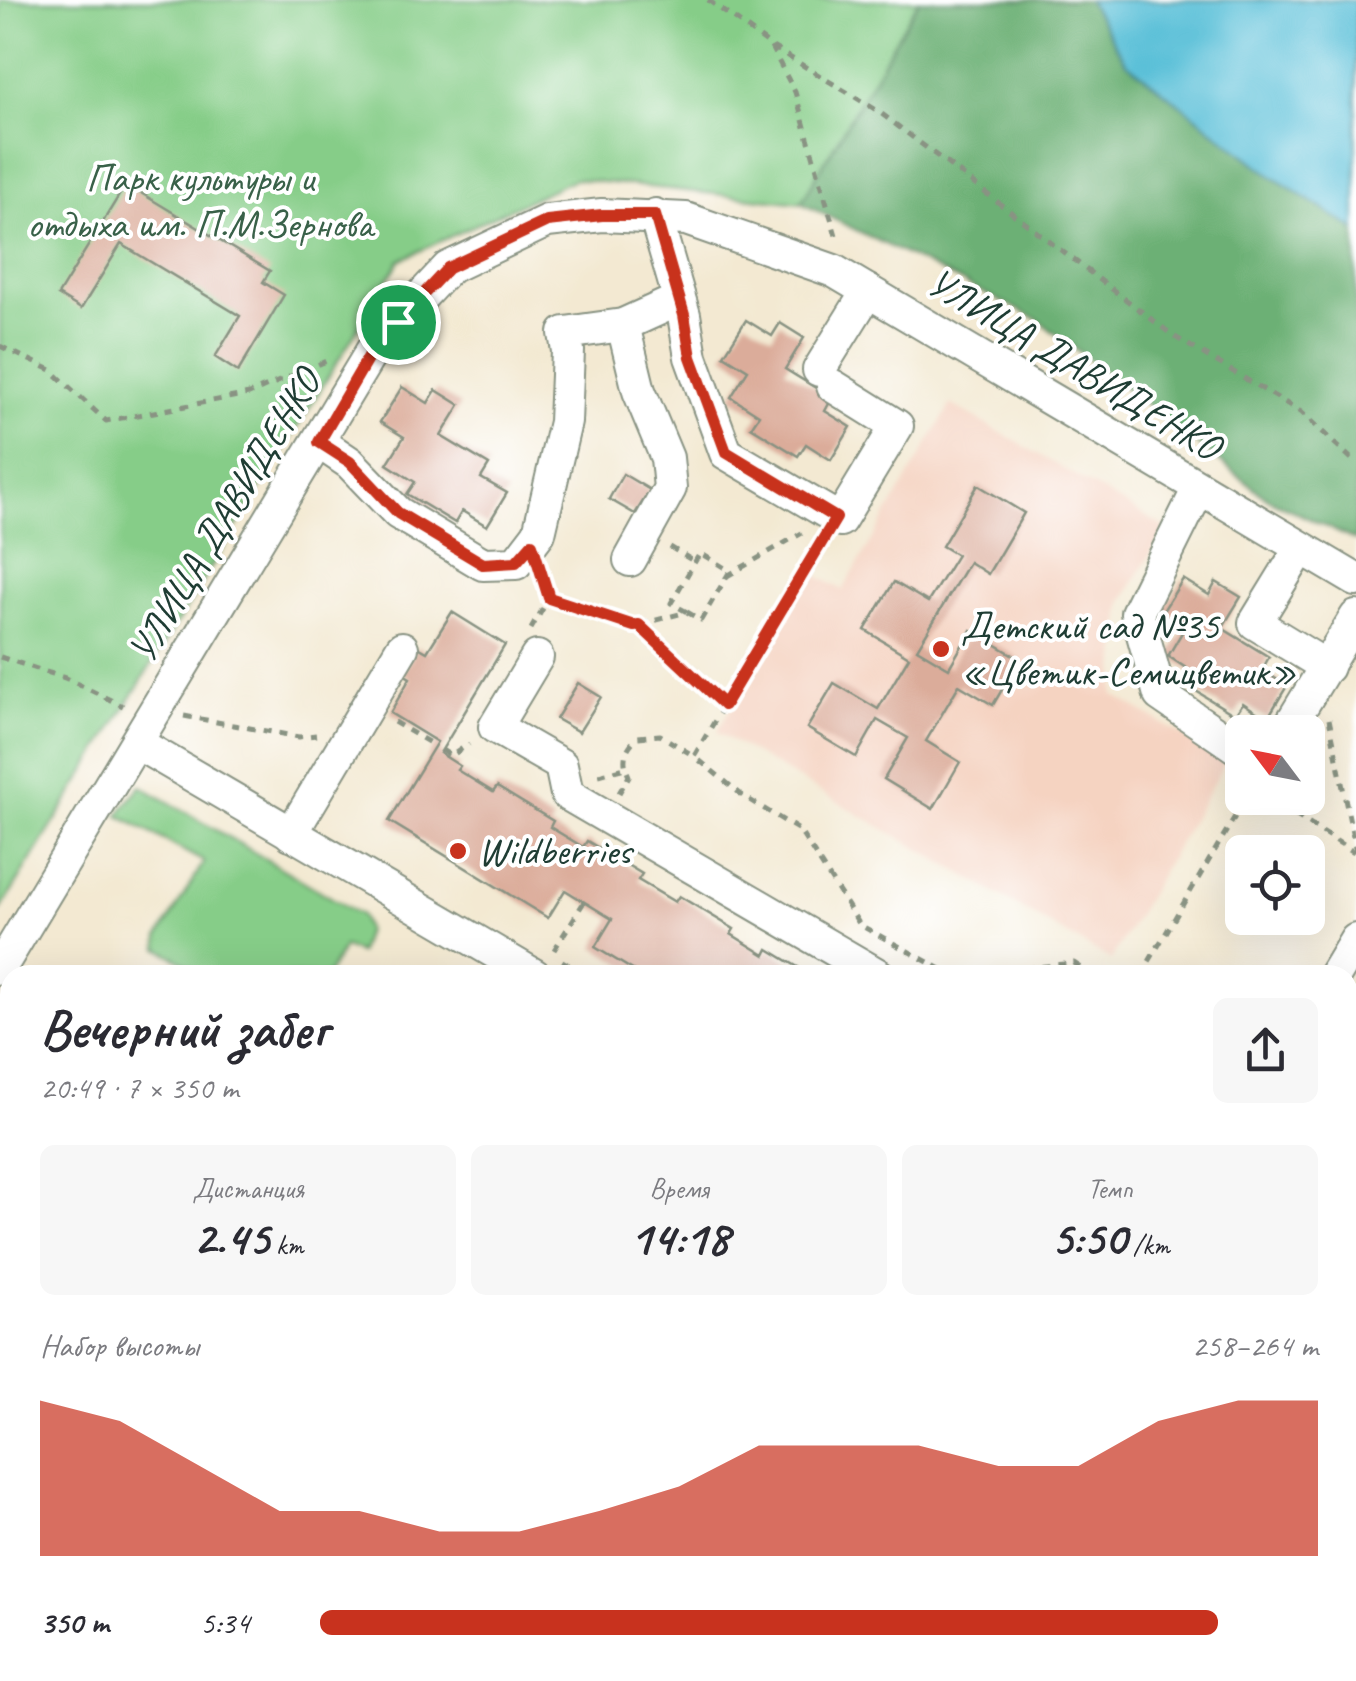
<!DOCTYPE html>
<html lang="ru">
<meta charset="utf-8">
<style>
body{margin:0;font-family:Caveat,sans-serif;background:#f7f7f7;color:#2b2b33;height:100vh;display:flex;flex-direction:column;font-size:38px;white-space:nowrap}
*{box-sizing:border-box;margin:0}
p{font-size:32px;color:#7c7c81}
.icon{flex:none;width:55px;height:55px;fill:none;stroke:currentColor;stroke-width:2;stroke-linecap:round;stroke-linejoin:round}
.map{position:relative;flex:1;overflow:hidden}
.sheet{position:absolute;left:0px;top:965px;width:1358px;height:718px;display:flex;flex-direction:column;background:#fff;border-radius:30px 30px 0 0;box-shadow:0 10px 40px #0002}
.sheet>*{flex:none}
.needle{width:65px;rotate:302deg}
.tools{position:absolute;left:1225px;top:715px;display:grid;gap:20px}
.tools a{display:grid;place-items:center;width:100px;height:100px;border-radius:15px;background:#fff;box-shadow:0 10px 40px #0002;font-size:50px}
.pin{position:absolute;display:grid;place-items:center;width:85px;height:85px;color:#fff;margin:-42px;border:5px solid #fff;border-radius:50%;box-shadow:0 2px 10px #0007}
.round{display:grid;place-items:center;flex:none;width:105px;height:105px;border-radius:15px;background:#f7f7f7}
.summary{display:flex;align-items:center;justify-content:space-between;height:170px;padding:0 40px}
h1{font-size:55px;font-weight:600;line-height:75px}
.metrics{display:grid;grid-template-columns:repeat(3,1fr);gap:15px;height:170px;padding:10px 40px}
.metrics div{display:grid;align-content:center;border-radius:15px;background:#f7f7f7;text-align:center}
.metrics b{font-size:50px;font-weight:600}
.metrics small{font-size:28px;font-weight:400}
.metrics p{font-size:28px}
.chart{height:280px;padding:20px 40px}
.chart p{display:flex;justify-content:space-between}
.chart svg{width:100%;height:180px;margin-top:10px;fill:#c8321e;opacity:.7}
ul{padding:0 40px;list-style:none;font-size:32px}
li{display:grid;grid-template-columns:160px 120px 1fr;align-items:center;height:75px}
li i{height:25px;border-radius:12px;background:#c8321e}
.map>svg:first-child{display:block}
</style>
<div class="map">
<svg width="1356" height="1681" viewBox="0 0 1356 1681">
<rect width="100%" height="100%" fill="#fff"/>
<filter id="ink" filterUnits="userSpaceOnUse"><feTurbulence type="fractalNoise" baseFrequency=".01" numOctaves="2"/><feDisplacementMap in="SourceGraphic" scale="20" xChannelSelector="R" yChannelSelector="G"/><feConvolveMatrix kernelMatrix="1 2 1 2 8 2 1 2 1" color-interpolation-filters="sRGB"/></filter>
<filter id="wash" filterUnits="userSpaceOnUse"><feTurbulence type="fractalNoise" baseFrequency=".0048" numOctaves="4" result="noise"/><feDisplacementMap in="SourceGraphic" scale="40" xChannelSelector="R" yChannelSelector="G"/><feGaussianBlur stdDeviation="2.25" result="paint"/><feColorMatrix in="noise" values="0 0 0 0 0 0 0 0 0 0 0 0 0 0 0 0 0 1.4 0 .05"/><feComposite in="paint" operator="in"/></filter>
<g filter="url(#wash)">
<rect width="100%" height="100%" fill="#f3e9d2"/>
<path fill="#f5d3c1" d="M951,404L1166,528L1122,602L1114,695L1226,761L1111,960L717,732L810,572L843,590Z"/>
<g fill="#86cd88" stroke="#52855e" stroke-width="2.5">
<path d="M0,0H919L801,203L574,179L400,260L0,911Z"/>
<path d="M141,786L361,915L366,930L359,953L344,947L327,975H205L159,948V937L204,862L118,815Z"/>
<path d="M0,1110H10V1234L0,1226Z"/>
<path d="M0,1374L10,1379V1455L0,1449Z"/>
<path d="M730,1673H1084L1079,1681H744Z"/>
</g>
<g fill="#6cb074" stroke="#467654" stroke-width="2.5">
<path d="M919,0H1088L1126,62L1273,177L1356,230V541L1268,499L1037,319L801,203Z"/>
<path d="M1348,1477L1356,1482V1681H1094L1099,1672H1348Z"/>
</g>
<path fill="#5ac0d8" stroke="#3c7e86" stroke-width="2.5" d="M1088,0H1356V230L1273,177L1126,62Z"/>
<g id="blocks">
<g fill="#dbac9a">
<path d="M126,184L270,271L263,282L284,295L238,372L215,357L240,316L121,244L81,309L58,295Z"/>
<path d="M746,320L772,336L780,323L804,338L785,369L832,398L825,411L851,427L831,460L806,444L798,456L751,427L759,415L731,397L748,370L724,355Z"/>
<path d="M402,387L428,403L436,390L460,405L441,436L489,465L481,478L507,493L487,526L462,511L455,523L407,494L415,482L387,464L404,437L380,422Z"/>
<path d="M623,474L650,490L635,514L609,499Z"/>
<path d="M978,485L1024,513L988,574L969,562L917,649L949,668L971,630L1020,659L993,705L959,685L926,741L960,762L933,809L884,779L908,738L877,720L856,757L807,728L834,683L878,709L909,657L865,630L894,582L928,602L957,555L942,546Z"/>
<path d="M1183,579L1209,595L1216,582L1241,597L1222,628L1269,657L1262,670L1287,686L1267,719L1243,703L1235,715L1188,686L1195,674L1168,656L1184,629L1161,614Z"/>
<path d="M452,612L505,645L440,753L460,766L457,770L493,792L497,787L553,821L550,827L583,847L587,841L642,874L638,880L675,902L679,896L734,929L731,934L765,955L768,949L811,975H641L595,947L612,919L565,890L548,918L389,821L437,742L390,713L410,678L402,673L418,647L427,652Z"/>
<path d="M578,683L601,697L579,732L556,719Z"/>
<path d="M4,1542L10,1546V1631L0,1625V1544Z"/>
<path d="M96,1672H173L177,1680L185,1675L188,1681H101Z"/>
</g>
</g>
</g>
<g filter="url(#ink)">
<use href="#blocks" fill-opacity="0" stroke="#899383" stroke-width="2.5"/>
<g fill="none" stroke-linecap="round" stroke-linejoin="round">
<g stroke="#899383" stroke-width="36">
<g id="minor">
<path d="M655,215L684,315L691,357L726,453L840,520L897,426L833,386"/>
<path d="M623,325L639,391L667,458L670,488L630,560"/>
<path d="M819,370L868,291"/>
<path d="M319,442L350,463L398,513L483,564L516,563L539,533L565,422L568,351L565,333L623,325L678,300"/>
<path d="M1199,488L1137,613L1160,695L1242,751"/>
<path d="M1301,548L1255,623L1327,667"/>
<path d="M537,657L495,727L561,765L567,794L878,975"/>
<path d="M1286,732L1356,617"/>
<path d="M137,743L534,975"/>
<path d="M291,834L402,648"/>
<path d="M0,968L375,346L448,268L547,221L602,215L686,219L834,271L1356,580"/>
<path d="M1335,975L1356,940"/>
<path d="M1348,1041L1356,1046"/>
<path d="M1348,1092L1356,1097"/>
<path d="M1348,1301L1356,1287"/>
<path d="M1348,1450L1356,1455"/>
<path d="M386,1672L399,1681"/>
</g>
</g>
<g stroke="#899383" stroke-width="44">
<g id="major">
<path d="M0,1326L10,1332"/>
<path d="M577,1672L592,1681"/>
</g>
</g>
<g stroke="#899383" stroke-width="5" stroke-dasharray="8 8" stroke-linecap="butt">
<path d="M708,0L771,46L878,111L1175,337L1301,412L1356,463"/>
<path d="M771,47L795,92L837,239"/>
<path d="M0,346L51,370L106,421L249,394L331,359"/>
<path d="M821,542L694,756L743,796L799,830L860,925L952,975"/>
<path d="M670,547L695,562"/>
<path d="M727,576L802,533"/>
<path d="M549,598L634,626L687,612L701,620L730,571L700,553L671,603L687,612"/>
<path d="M639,625L724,705"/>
<path d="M531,629L549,598L542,576"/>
<path d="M0,657L65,678L123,706"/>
<path d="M184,716L299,737L316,735"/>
<path d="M1329,719L1356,852"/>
<path d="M394,722L435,746"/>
<path d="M442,750L451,756L469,744"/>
<path d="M599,775L625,768"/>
<path d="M619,793L629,776C621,760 625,748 638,737L660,735L694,756"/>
<path d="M1268,798L1354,852"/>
<path d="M554,950L584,902"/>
<path d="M562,961L586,975"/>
<path d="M962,975L1074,963L1092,975"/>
<path d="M1141,975L1246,798"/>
<path d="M0,1238L10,1244"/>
<path d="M1348,1399L1356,1395"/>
<path d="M0,1465L10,1471"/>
<path d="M346,1672L358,1679"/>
<path d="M727,1672L741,1681"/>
<path d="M854,1672L869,1681"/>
<path d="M943,1672L945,1681"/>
<path d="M14,1681L29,1672"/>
<path d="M1090,1681L1095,1672"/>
<path d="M1353,1681L1356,1680"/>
</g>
<use href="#minor" stroke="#fff" stroke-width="32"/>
<use href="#major" stroke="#fff" stroke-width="40"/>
</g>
</g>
<g fill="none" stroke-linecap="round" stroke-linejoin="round" filter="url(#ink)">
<g stroke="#fff" stroke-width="20">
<path id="route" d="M602,215H655L684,315L691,357L726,452L836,518L724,705L639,625L634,626L549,598L532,544L516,562L483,564L398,513L350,462L319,442L375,346L448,268L547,221Z"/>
</g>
<use href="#route" stroke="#c8321e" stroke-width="12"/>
</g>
<g fill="#c8321e" stroke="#fff" stroke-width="4">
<circle cx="941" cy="649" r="10"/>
<circle cx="458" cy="851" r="10"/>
</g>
<g text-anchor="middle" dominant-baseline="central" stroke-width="8" stroke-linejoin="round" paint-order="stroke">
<g font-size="40" fill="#396149" stroke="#fff">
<text x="200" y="178">Парк культуры и<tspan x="200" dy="46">отдыха им. П.М.Зернова</tspan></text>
</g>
<g font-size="40" fill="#1f3d34" stroke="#fff">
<text transform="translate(1074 364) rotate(31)">УЛИЦА ДАВИДЕНКО</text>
<text transform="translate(224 516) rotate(-59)">УЛИЦА ДАВИДЕНКО</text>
</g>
<g font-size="40" fill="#1f3d34" stroke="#fff" text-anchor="start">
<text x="961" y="626">Детский сад №35<tspan x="961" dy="46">«Цветик-Семицветик»</tspan></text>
<text x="478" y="851">Wildberries</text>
</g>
</g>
</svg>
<div class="tools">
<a><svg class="needle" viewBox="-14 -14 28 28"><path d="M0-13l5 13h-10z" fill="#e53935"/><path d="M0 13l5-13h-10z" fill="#7c7c81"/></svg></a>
<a><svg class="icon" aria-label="locate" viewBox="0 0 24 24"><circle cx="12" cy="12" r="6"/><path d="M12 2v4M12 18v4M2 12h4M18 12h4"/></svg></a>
</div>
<div class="pin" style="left:398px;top:322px;background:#1e9e55"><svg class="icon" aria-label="arrive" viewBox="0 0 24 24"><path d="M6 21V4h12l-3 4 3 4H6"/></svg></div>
<section class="sheet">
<div class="summary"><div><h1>Вечерний забег</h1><p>20:49 · 7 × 350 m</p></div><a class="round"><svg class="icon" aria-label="share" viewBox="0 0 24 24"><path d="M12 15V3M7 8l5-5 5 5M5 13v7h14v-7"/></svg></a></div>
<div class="metrics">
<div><p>Дистанция</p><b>2.45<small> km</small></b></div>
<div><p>Время</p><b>14:18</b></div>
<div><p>Темп</p><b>5:50<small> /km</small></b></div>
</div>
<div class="chart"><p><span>Набор высоты</span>258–264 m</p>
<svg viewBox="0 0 160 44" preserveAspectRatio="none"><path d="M0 44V6L10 11L20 22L30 33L40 33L50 38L60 38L70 33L80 27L90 17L100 17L110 17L120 22L130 22L140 11L150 6L160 6V44z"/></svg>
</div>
<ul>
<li><b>350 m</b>5:34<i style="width:90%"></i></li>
</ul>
</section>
</div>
